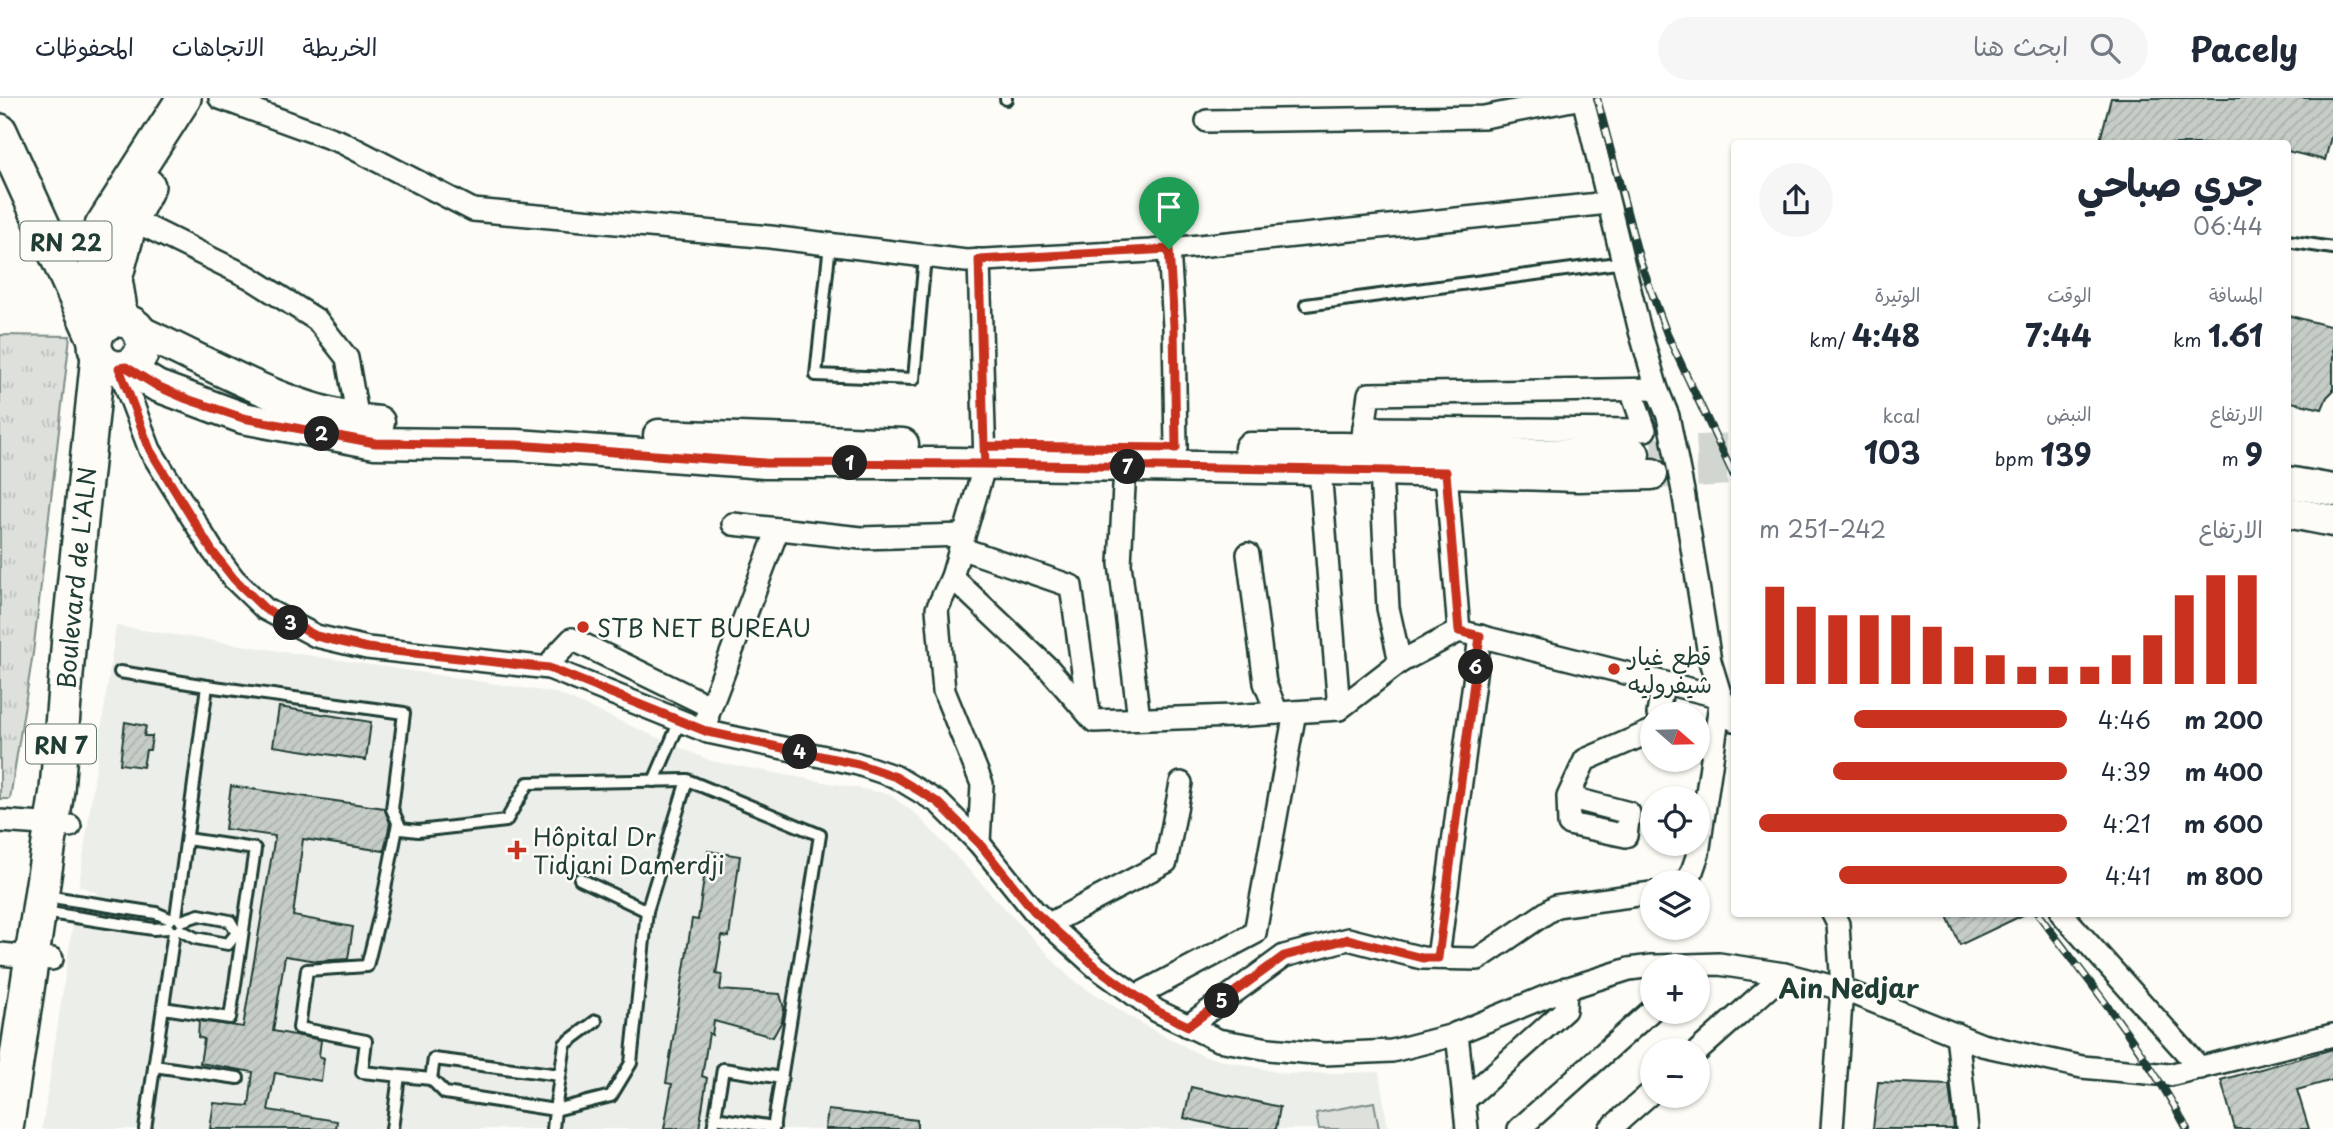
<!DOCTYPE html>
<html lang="ar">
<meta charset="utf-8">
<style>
body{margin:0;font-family:"Playpen Sans","Playpen Sans Arabic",sans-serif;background:#f6f6f7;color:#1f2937;direction:rtl;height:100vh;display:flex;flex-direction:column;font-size:26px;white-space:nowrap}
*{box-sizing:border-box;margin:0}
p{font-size:23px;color:#747a83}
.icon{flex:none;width:38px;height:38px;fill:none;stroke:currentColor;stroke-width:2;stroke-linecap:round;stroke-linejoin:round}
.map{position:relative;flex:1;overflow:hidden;direction:ltr}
.side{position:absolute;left:1731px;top:42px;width:560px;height:777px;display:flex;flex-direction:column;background:#fff;border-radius:7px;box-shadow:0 2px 5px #0004;direction:rtl}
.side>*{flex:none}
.needle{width:46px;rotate:110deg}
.tools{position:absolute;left:1640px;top:604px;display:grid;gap:14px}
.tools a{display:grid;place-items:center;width:70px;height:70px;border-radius:50%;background:#fff;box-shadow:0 2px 5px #0004;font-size:35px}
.pin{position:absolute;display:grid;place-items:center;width:60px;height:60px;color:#fff;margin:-72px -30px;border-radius:50% 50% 50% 0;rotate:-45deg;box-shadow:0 0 7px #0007}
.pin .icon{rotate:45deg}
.km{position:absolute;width:35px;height:35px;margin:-18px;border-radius:50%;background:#222;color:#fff;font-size:19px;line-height:35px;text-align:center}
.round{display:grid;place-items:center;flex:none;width:74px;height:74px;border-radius:37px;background:#f6f6f7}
.headline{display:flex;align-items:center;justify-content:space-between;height:119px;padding:0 28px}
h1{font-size:38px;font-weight:700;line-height:52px}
.figures{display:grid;grid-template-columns:repeat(3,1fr);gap:10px;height:119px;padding:7px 28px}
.figures div{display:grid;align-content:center}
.figures b{font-size:30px;font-weight:700}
.figures small{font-size:19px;font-weight:400}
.figures p{font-size:19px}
.chart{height:196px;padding:14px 28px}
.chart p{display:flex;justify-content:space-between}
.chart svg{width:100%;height:126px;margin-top:7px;stroke:#c8321e;stroke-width:6}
ul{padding:0 28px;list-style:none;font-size:23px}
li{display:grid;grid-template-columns:112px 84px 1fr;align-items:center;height:52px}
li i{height:18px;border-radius:9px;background:#c8321e}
header{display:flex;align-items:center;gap:42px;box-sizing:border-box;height:98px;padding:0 35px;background:#fff;border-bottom:2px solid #e0e1e3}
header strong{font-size:33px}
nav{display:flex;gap:38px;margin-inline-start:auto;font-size:24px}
.search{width:490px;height:63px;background:#f6f6f7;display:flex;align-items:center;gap:18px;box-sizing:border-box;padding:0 24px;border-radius:38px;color:#747a83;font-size:26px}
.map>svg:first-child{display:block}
</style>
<header>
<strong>Pacely</strong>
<div class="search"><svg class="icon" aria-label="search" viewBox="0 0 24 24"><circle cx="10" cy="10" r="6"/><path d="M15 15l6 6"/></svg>ابحث هنا</div>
<nav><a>الخريطة</a><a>الاتجاهات</a><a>المحفوظات</a></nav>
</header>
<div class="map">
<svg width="2333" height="1031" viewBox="0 0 2333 1031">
<defs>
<pattern id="park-tufts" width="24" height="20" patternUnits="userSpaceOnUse" patternTransform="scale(1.75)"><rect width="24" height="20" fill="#dde0db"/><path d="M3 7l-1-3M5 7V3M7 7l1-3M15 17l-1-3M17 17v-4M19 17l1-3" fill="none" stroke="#bdc1bd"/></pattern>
<pattern id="building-hatch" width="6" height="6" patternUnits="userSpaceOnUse" patternTransform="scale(1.75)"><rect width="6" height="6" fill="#c6cdc7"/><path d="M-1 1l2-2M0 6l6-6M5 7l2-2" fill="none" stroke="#aab1ac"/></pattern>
</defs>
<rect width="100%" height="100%" fill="#fdfcf7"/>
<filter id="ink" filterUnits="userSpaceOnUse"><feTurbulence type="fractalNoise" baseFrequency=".0143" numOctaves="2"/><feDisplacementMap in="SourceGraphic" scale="14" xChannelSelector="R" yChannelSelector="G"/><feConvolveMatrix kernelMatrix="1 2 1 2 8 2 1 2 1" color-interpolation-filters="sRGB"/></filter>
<g filter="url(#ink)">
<path fill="#eceee9" d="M116,528L556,595L711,663L889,696L917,717L1071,881L1142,926L1203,958L1286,976L1379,974L1388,1031H42L73,825L94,820L98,795L79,788Z"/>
<path fill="#dde0db" stroke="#7e8e88" stroke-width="2" d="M1374,1004L1379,1031H1319L1316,1015Z"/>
<path fill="url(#park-tufts)" stroke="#7e8e88" stroke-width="2" d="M0,237L70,238L33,555L10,701H0Z"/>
<g fill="url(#building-hatch)" stroke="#1f3d34" stroke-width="2">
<path d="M2111,0H2333V31L2325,62L2287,53V46H2099Z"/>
<path d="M2287,217L2333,229V293L2327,299L2322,311L2287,303Z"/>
<path d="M279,609L371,624L366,662L273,648Z"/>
<path d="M125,624L146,628L144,638H152L150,652H146L143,669L120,666Z"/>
<path d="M231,688L384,710L390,725L384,753L303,741L293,818L353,829L348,861L317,863L285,858L273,933L321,942L319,958L324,960L321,983L275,975L268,1012L337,1023L336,1031H210L214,1005L249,1008L253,974L200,965L204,941L198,939L199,923L243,929L275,738L225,731Z"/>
<path d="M708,753L740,758L729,839L722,838L716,876L722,877L720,892L780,896L784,910L782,923L773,939L714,923L712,937L709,935L702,978L707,980L699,1031H664L672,986L666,985L692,821L698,822Z"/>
<path d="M1946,816H2025L1960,847Z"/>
<path d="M2333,951V982L2297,992L2309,1031H2235L2221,982Z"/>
<path d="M1878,984L1949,987L1954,1031H1873Z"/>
<path d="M1191,989L1280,1009L1276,1031H1232L1184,1020Z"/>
<path d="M828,1012L917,1022V1031H825Z"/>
</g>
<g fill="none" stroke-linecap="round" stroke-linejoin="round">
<g stroke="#d1d6d0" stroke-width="30" stroke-dasharray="30 15" stroke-linecap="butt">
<path d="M1652,355L1734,350"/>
<path d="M1652,376L1734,372"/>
</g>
<g stroke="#1f3d34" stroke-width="16">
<g id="service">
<path d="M1006,1V0"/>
<path d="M2287,143L2333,150"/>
<path d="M830,146L816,277L914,281L925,158"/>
<path d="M1306,207L1624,164"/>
<path d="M120,574L207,588L176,819"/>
<path d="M207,588L404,615L392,711L401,731L418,733L506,723L528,685L687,682"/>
<path d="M654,683L680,623"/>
<path d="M398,725L380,816L367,868L307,872L299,930L366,943L362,974L431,981L445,995L555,1012L553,1031"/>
<path d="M580,781L647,813L687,682L820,737L773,1031"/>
<path d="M45,798L156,815L170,821"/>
<path d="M43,814L153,831L168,830"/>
<path d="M181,823L199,817L230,823L237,835"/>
<path d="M180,832L195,840L228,846L237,835"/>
<path d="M163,910L230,920L255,751L187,741"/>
<path d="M596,923L565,946L555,1012L611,998L631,965L647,813"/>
<path d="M154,968L238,980"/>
<path d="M431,981L434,961L560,977"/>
<path d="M715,1020L774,1029"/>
<path d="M145,1031L174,834"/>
<path d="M392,1031L399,978"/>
<path d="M713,1031L723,971L782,980"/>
</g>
</g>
<g stroke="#1f3d34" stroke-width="26">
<g id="minor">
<path d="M220,0L341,44L473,112L770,139L966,163L1151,153L1608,105"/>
<path d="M1583,0L1640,233L1657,291L1668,318L1683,393L1710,563L1721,599L1734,622"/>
<path d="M1207,23L1484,19L1582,0"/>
<path d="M131,121L249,179L317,222L347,260L358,322"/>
<path d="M1169,151L1174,228L1176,350"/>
<path d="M119,270L150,352L213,453L234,481L265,511L316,538L367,550L549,570L708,634L858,666L896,679L939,705L979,745L1034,813L1096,869L1157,913L1218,942L1269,951L1325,956L1392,953L1450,938L1559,893L1629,871L1652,868"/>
<path d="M1364,330L1645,332L1631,292"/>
<path d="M1361,351L1369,296L1657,291"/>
<path d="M1125,369L1120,466L1139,621"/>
<path d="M1320,371L1339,611"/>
<path d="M1381,372L1388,510L1400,564"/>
<path d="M1446,374L1459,533"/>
<path d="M733,426L861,440L964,437"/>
<path d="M960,450L1071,488L1089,616"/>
<path d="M1248,456L1265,585L1277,615"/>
<path d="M952,479L985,366L979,162"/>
<path d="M549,570L555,559L572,541L707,607L708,634"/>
<path d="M1658,616L1663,585"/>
<path d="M707,619L778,431"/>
<path d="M1568,699L1629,715L1626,738L1569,726L1568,699L1585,662L1652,633"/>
<path d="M0,723L70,728"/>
<path d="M979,745L982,686L944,593L937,511L952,479L1049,571L1094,623L1233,618L1339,611L1400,564L1459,533L1721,599L1698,756L1690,779L1684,784"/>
<path d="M2062,816L2200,970"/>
<path d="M1049,826L1166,764L1181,685"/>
<path d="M0,856L52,861"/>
<path d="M1438,860L1480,538"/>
<path d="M1656,868L1719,866L1784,876L1842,891L1982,947L2082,969L2169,977L2333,937"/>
<path d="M1136,898L1255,835L1295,614"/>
<path d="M1188,928L1284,858L1348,841L1422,860L1478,861L1556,808L1652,795"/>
<path d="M1457,935L1467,1031"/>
<path d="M1957,936L1967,1031"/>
<path d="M1698,953L1784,876"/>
<path d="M1464,1003L1565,912L1566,890"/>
<path d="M1519,1031L1652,912"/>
<path d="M1610,1031L1652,994"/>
<path d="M1832,1031L1842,891L1838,826L1833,816"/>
</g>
</g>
<g stroke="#1f3d34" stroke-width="35">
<g id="secondary">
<path d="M141,234C218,269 293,316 379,324"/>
<path d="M126,269L157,288L243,320L375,345L517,347L765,365H951L1381,372L1578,378L1652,376"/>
<path d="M659,337L903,346"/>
<path d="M1250,350H1343L1543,357L1634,356"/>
<path d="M2287,384L2333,392"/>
<path d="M2287,414L2333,423"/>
</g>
</g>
<g stroke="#1f3d34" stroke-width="38">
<g id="primary">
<path d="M0,33L95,242"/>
<path d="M119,205L115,181L131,121L148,88"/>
<circle cx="119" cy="246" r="24"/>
<path d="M108,224L94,176L102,128L184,0"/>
<path id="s1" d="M6,1031L57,692L69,539L98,258"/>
</g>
</g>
<use href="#service" stroke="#fdfcf7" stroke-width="10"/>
<use href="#minor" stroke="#fdfcf7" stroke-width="21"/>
<use href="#secondary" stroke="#fdfcf7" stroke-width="30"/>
<use href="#primary" stroke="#fdfcf7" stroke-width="33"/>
<g stroke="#1f3d34" stroke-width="8">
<g id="rail">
<path d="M1597,0L1640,163L1667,236L1734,378"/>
<path d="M2038,816C2090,885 2146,953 2187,1031"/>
</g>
</g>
<use href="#rail" stroke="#fdfcf7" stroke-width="5" stroke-dasharray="16" stroke-linecap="butt"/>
</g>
</g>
<g fill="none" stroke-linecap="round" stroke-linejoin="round" filter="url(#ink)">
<g stroke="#fff" stroke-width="14">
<path id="route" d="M1169,151L979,162L984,348L985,366L765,365L517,347L375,345L243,320L187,301L157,288L126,269L119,270L150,352L212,453L234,481L265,511L316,538L367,550L549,570L708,634L858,666L896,679L939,705L979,745L1034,813L1096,869L1157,913L1188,928L1284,858L1348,841L1422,860H1438L1480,538L1459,533L1446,374L985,366L984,348L1176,350L1174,228L1169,151"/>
</g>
<use href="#route" stroke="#c8321e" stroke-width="9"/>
</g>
<g fill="#c8321e" stroke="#fdfcf7" stroke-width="2.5">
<circle cx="583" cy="529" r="7"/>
<circle cx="1614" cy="571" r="7"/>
<path d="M513.5 741.5h7v7h7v7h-7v7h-7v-7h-7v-7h7z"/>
</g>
<g text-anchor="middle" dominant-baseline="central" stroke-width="5" stroke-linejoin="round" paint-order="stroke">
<g fill="#fdfcf7" stroke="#62766e" stroke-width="2">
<rect x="20.5" y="123.5" width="91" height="39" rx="5"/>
<rect x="26" y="626.5" width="70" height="39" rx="5"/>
</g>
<g font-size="23" font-weight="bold" fill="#1f3d34">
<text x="66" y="143">RN 22</text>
<text x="61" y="646">RN 7</text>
</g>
<g font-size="24" fill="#1f3d34" stroke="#fdfcf7">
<text stroke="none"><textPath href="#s1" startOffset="556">Boulevard de L'ALN</textPath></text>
</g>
<g font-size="24" fill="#1f3d34" stroke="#fdfcf7" text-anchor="start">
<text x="597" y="529">STB NET BUREAU</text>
<text x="1628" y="557">قطع غيار<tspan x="1628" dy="28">شيفروليه</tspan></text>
<text x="533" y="738">Hôpital Dr<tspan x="533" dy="28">Tidjani Damerdji</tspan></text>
</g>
<g font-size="26" font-weight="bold" fill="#1f3d34" stroke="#fdfcf7">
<text x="1849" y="889">Ain Nedjar</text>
</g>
</g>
</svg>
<div class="tools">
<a><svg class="needle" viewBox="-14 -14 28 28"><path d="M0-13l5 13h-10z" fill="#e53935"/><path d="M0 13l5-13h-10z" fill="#747a83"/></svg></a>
<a><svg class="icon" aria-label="locate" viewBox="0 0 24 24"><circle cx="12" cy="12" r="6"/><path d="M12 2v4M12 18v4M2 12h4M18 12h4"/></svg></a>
<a><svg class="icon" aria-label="layers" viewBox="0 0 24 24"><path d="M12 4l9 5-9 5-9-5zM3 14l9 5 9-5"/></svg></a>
<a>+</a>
<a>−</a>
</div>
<div class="pin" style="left:1169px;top:151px;background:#1e9e55"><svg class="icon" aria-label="arrive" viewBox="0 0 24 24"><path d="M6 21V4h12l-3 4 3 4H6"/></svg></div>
<b class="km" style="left:850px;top:365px">1</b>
<b class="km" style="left:322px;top:336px">2</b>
<b class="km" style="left:291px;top:525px">3</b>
<b class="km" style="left:800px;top:654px">4</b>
<b class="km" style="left:1222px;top:903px">5</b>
<b class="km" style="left:1476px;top:569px">6</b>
<b class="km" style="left:1128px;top:369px">7</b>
<section class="side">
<div class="headline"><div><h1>جري صباحي</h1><p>06:44</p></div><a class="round"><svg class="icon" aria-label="share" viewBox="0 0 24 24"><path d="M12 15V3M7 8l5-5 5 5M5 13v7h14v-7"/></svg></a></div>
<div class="figures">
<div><p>المسافة</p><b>1.61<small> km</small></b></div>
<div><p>الوقت</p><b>7:44</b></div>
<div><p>الوتيرة</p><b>4:48<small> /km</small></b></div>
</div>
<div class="figures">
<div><p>الارتفاع</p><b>9<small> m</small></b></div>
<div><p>النبض</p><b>139<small> bpm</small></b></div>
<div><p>kcal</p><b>103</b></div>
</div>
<div class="chart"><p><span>الارتفاع</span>242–251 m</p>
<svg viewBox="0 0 160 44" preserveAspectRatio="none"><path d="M5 44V10M15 44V17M25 44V20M35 44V20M45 44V20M55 44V24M65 44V31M75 44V34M85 44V38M95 44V38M105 44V38M115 44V34M125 44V27M135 44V13M145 44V6M155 44V6"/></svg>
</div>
<ul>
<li><b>200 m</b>4:46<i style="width:69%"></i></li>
<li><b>400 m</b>4:39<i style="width:76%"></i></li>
<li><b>600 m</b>4:21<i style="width:100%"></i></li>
<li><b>800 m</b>4:41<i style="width:74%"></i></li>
</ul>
</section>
</div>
